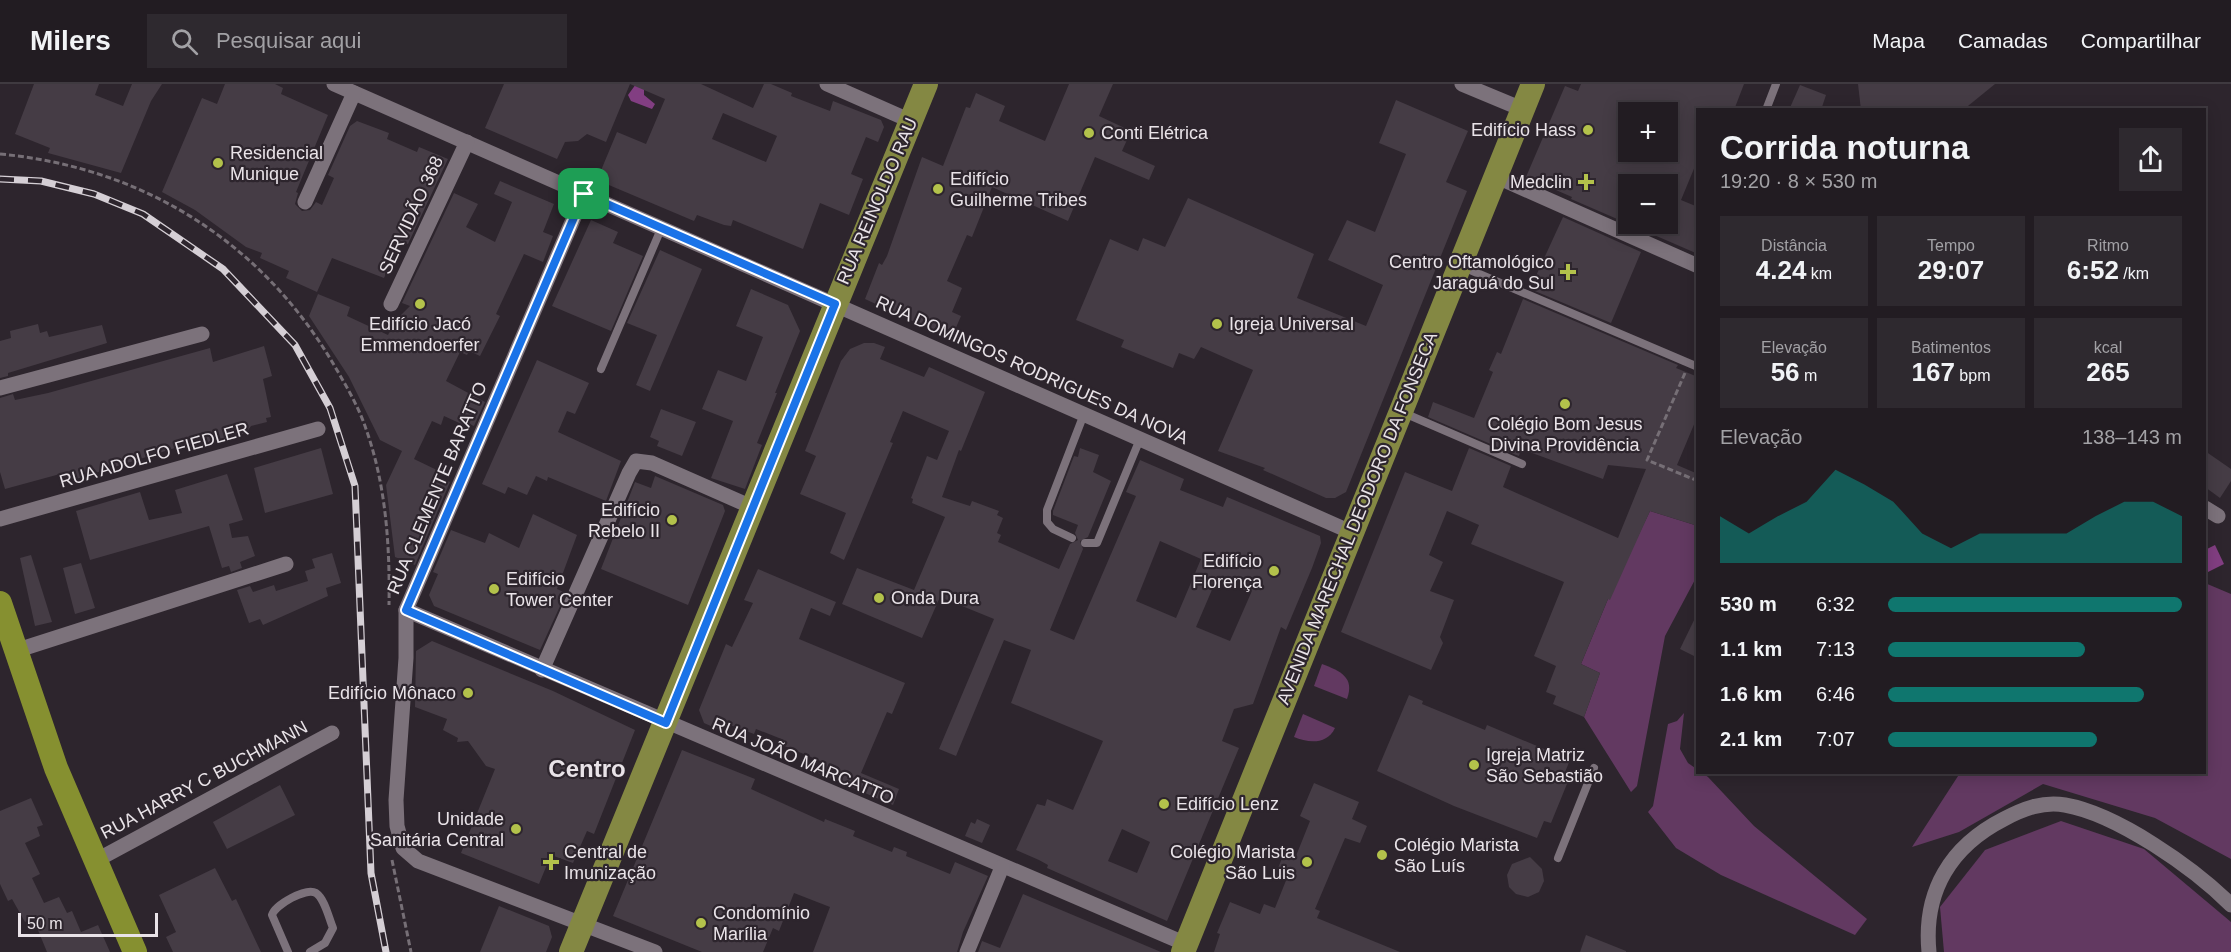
<!DOCTYPE html>
<html lang="pt">
<meta charset="utf-8">
<style>
body{margin:0;font-family:Helvetica,sans-serif;background:#2e292f;color:#f1f3f6;height:100vh;display:flex;flex-direction:column;font-size:22px;white-space:nowrap}
*{box-sizing:border-box;margin:0}
p{font-size:20px;color:#a2a1a5}
.icon{flex:none;width:33px;height:33px;fill:none;stroke:currentColor;stroke-width:2;stroke-linecap:round;stroke-linejoin:round}
.map{position:relative;flex:1;overflow:hidden}
.panel{position:absolute;left:1696px;top:24px;width:510px;height:666px;display:flex;flex-direction:column;background:#221c22;border-radius:0px;box-shadow:0 3px 15px #0003,0 0 0 2px #3f3a40}
.panel>*{flex:none}
.fabs{position:absolute;left:1618px;top:18px;display:grid;gap:12px}
.fabs a{display:grid;place-items:center;width:60px;height:60px;border-radius:0px;background:#221c22;box-shadow:0 3px 15px #0003,0 0 0 2px #3f3a40;font-size:30px}
.scale{position:absolute;left:18px;bottom:15px;width:140px;box-sizing:border-box;padding-left:6px;border:3px solid #e9e3e8;border-top:0;font-size:16px;line-height:21px;white-space:nowrap;color:#e9e3e8;-webkit-text-stroke:4px #2d252d;paint-order:stroke}
.pin{position:absolute;display:grid;place-items:center;width:51px;height:51px;color:#fff;margin:-26px;border-radius:12px;box-shadow:0 3px 9px #0006}
.round{display:grid;place-items:center;flex:none;width:63px;height:63px;border-radius:0px;background:#2e292f}
.overview{display:flex;align-items:center;justify-content:space-between;height:102px;padding:0 24px}
h1{font-size:33px;font-weight:700;line-height:45px}
.figures{display:grid;grid-template-columns:repeat(3,1fr);gap:9px;height:102px;padding:6px 24px}
.figures div{display:grid;align-content:center;border-radius:0px;background:#2e292f;text-align:center}
.figures b{font-size:26px;font-weight:700}
.figures small{font-size:16px;font-weight:400}
.figures p{font-size:16px}
.chart{height:168px;padding:12px 24px}
.chart p{display:flex;justify-content:space-between}
.chart svg{width:100%;height:108px;margin-top:6px;fill:#0f766e;opacity:.7}
ul{padding:0 24px;list-style:none;font-size:20px}
li{display:grid;grid-template-columns:96px 72px 1fr;align-items:center;height:45px}
li i{height:15px;border-radius:8px;background:#0f766e}
header{display:flex;align-items:center;gap:36px;box-sizing:border-box;height:84px;padding:0 30px;background:#221c22;border-bottom:2px solid #3f3a40}
header strong{font-size:28px}
nav{display:flex;gap:33px;margin-inline-start:auto;font-size:21px}
.search{width:420px;height:54px;background:#2e292f;display:flex;align-items:center;gap:15px;box-sizing:border-box;padding:0 21px;border-radius:0px;color:#a2a1a5;font-size:22px}
.map>svg:first-child{display:block}
</style>
<header>
<strong>Milers</strong>
<div class="search"><svg class="icon" aria-label="search" viewBox="0 0 24 24"><circle cx="10" cy="10" r="6"/><path d="M15 15l6 6"/></svg>Pesquisar aqui</div>
<nav><a>Mapa</a><a>Camadas</a><a>Compartilhar</a></nav>
</header>
<div class="map">
<svg width="2231" height="868" viewBox="0 0 2231 868">
<rect width="100%" height="100%" fill="#2d252d"/>
<g fill="#623961">
<path d="M1650,427L1698,442V490L1665,552L1637,702L1631,708L1584,633L1600,589L1581,580L1608,515Z"/>
<path d="M2205,499L2231,510V775L2155,734L2043,700L1959,748L1912,763L1960,689L2205,688Z"/>
<path d="M1322,580C1340,587 1355,593 1347,615L1314,602Z"/>
<path d="M1684,629L1680,665L1688,679L1708,693L1754,742L1867,835L1855,851L1721,791L1676,764L1648,728L1653,722L1668,640L1677,637Z"/>
<path d="M1303,630L1335,644C1327,661 1308,659 1294,653Z"/>
<path d="M2061,737L2144,765L2231,838V868H1944L1940,823L1985,766Z"/>
</g>
<g fill="#823e82">
<path d="M636,0L644,2V11L655,20L652,25L631,17L628,11Z"/>
<path d="M2215,461L2224,480L2208,488L2205,466Z"/>
</g>
<g fill="#453c45" fill-rule="evenodd">
<path d="M34,0H99L95,11L123,22L132,0H162L151,17L121,89L48,69L50,64L15,50Z"/>
<path d="M225,0H275L283,4L281,10L328,31L296,108L298,109L295,120L302,127L310,126L316,118L322,121L334,94L328,91L350,42L357,37L389,49L387,55L417,68L419,63L448,75L408,160L401,157L384,194L332,174L317,208L286,194L289,187L260,174L262,169L246,163L195,126L162,108L202,14L217,20Z"/>
<path d="M504,0H630L606,58L587,50L578,57L565,58L557,75L485,44Z"/>
<path d="M630,0H701L753,24L764,0H771L792,9L791,12L830,27L833,17L881,36L884,43L878,58L866,53L851,90L863,95L849,131L820,119L803,165L733,136L731,142L724,141L697,131L694,137L597,96L617,48L646,60L665,15ZM723,29L777,52L766,78L712,55Z"/>
<path d="M1069,0H1113L1099,32L1131,47L1122,67L1155,82L1149,96L1095,73L1068,137L992,103L972,153L967,151L947,197L962,204L952,228L961,232L951,255L865,215L879,179L882,181L887,172L922,73L943,82L966,23L970,24L976,9L1005,22L999,37L1045,57Z"/>
<path d="M1581,0H1744L1734,26H1698V75L1681,116L1698,123V170L1571,115L1572,113L1526,93L1565,2L1578,7ZM1629,28H1668V68H1629ZM1629,100H1668V140H1629Z"/>
<path d="M1858,0H1995L1963,26H1861Z"/>
<path d="M1800,1L1826,11L1821,26H1789Z"/>
<path d="M1396,16L1468,47L1446,98L1467,107L1346,408L1335,414H1326L1263,386L1265,384L1218,367L1253,286L1201,263L1194,275L1179,269L1173,284L1121,263L1124,256L1076,236L1110,155L1138,167L1143,154L1165,163L1188,114L1314,170L1297,214L1366,242L1383,201L1328,176L1347,136L1375,148L1406,70L1379,59Z"/>
<path d="M500,97L554,120L543,148L553,152L543,178L524,170L496,230L500,232L480,272L469,267L467,271L460,268L446,297L485,318L474,342L469,340L468,343L444,332L441,341L432,337L414,375L441,388L439,393L450,398L415,481L395,473L386,401L402,367L380,356L349,293L309,232L318,210L350,223L347,232L388,251L395,237L410,222L402,219L454,109L478,120L466,143L495,158L512,118L494,110Z"/>
<path d="M1563,133L1641,168L1611,239L1530,205Z"/>
<path d="M591,136L618,148L613,159L643,172L611,247L552,222Z"/>
<path d="M660,166L702,185L650,307L636,301L657,251L627,239Z"/>
<path d="M751,205L788,221L800,247L775,309H777L757,359L762,361L745,405L711,394L733,337L702,325L718,286L746,297L763,253L736,242Z"/>
<path d="M1523,215L1678,281L1676,284L1698,293V331L1677,381L1698,390V442L1650,427L1610,516L1608,515L1581,580L1600,589L1584,633L1553,620L1556,612L1546,608L1556,582L1534,572L1564,498L1471,460L1479,441L1447,427L1429,471L1443,478L1430,507L1454,516L1440,553L1443,559L1431,586L1341,548L1405,388L1452,407L1469,364L1511,382L1503,403L1618,454L1646,385L1608,381L1603,395L1521,365L1519,372L1516,371L1428,333L1433,318L1474,334L1493,288L1489,286L1497,268L1501,270Z"/>
<path d="M38,240L40,249L47,247L49,253L102,241L107,259L8,289V292L0,294V257L11,254L10,247Z"/>
<path d="M864,259H874L885,263L880,275L924,293L929,283L985,308L961,367L959,366L942,413L970,422L972,417L999,427L997,431L1003,434L997,449L1001,451L998,458L1059,485L1070,460L1078,456L1075,449L1078,441L1053,431V427L1074,372L1078,373L1080,364L1099,371L1093,388L1111,397L1088,453L1080,457L1083,465L1050,546L1074,556L1136,412L1126,408L1140,376L1184,395L1180,406L1223,423L1227,413L1320,452L1321,459L1312,484L1286,546L1281,543L1253,620L1234,625L1222,657L1239,664L1167,837L1047,784L1048,781L1039,776L1016,766L1037,720L1045,722L1047,715L1073,726L1103,657L1011,619L1031,566L1004,556L956,672L939,665L994,535L940,513L922,554L842,520L857,484L914,506L945,433L912,419L913,415L911,414L927,372L937,376L949,347L903,327L890,358L893,359L844,476L830,469L846,429L800,410L816,372L805,367L841,277L850,265ZM1160,457L1201,475L1176,534L1136,517ZM1217,494L1251,509L1230,557L1196,543ZM1122,745L1150,758L1137,789L1108,777Z"/>
<path d="M264,262L272,292L263,295L271,333L266,334L267,338L251,342L246,349L202,362L194,358L73,396L71,387L5,405L0,388V314L13,310L15,316L48,309L210,264L213,278Z"/>
<path d="M537,276L589,299L575,330L567,327L558,348L621,377L606,417L548,393L547,397L536,392L527,411L508,403L505,410L482,400Z"/>
<path d="M661,325L696,338L682,372L657,362L659,357L650,353Z"/>
<path d="M321,364L333,410L265,429L254,384Z"/>
<path d="M2205,367L2231,385V397L2220,414L2205,403Z"/>
<path d="M227,390L243,436L229,440L232,454L248,452L255,472L240,478L242,484L231,488L229,482L222,484L209,442L90,476L76,427L140,408L149,436L182,429L175,406Z"/>
<path d="M655,392L723,421L725,427L688,521L601,485L635,398L651,404Z"/>
<path d="M533,430L577,451L557,505L566,509L540,566L434,522L429,511L438,490L433,488L451,446L485,459L489,449L519,464Z"/>
<path d="M332,469L341,499L326,504L328,512L263,541L260,535L249,539L237,506L250,502L253,508L274,501L276,507L308,497L305,487L315,484L312,475Z"/>
<path d="M31,471L52,538L35,542L20,474Z"/>
<path d="M81,479L95,524L75,530L63,484Z"/>
<path d="M758,485L836,518L830,532L811,524L799,555L905,599L892,630L887,628L861,689L899,705L893,721L818,689L823,678L782,661L784,656L756,645L754,650L725,639L722,647L704,639L699,626L726,560L732,563L753,519L744,516Z"/>
<path d="M1698,528V574L1680,565Z"/>
<path d="M432,557L553,607L635,646L594,750L587,747L573,779L551,771L539,800L461,769L495,685L486,682L468,657L457,658L458,654L443,646L447,635L415,623L416,567Z"/>
<path d="M1409,611L1423,617L1422,620L1485,646L1487,641L1570,676L1563,693L1569,695L1551,739L1544,737L1537,754L1454,722L1377,687Z"/>
<path d="M682,666L755,695L751,705L824,738L825,735L855,747L853,752L892,768L894,763L907,768L906,772L950,790L955,778L988,792L963,848L957,868H813L830,823L794,809L779,847L773,844L763,868H702L613,832Z"/>
<path d="M1314,699L1359,718L1352,735L1367,742L1360,759L1345,754L1315,825L1320,827L1317,834L1400,868H1214L1220,850L1217,849L1230,818L1260,830L1264,820L1275,824L1289,789L1278,784L1285,767L1296,772L1310,737L1300,732Z"/>
<path d="M280,701L295,731L227,765L213,738Z"/>
<path d="M31,714L43,741L37,743L40,752L25,759L40,790L32,794L44,819L59,813L67,829L72,827L81,848L98,841L110,868H47L35,839L31,841L28,836L25,838L12,815L8,817L0,800V727Z"/>
<path d="M977,735L990,741L982,759L965,752L971,738L975,740Z"/>
<path d="M1530,773L1542,785L1544,797L1539,808L1528,813L1516,810L1509,803L1507,791L1512,780Z"/>
<path d="M215,784L232,817L236,815L261,868H173L166,853L176,848L159,811Z"/>
<path d="M1023,810L1161,868H978L982,857L1000,864Z"/>
<path d="M499,822L549,842L552,853L546,868H480Z"/>
<path d="M1586,851L1626,867V868H1580Z"/>
</g>
<g fill="none" stroke-linecap="round" stroke-linejoin="round">
<g stroke="#766f76" stroke-width="3" stroke-dasharray="6 3" stroke-linecap="butt">
<path d="M0,70C140,83 258,155 331,276C344,298 358,321 366,345C386,401 390,462 389,521"/>
<path d="M1685,289L1647,376L1698,397"/>
<path d="M392,776L411,868"/>
</g>
<g stroke="#7c727b" stroke-width="8">
<path d="M1766,26L1776,0"/>
<path d="M1463,183L1698,283"/>
<path d="M601,285L661,145"/>
<path d="M1404,329L1522,380"/>
<path d="M1072,454L1053,445L1047,438V426L1084,330"/>
<path d="M1085,459H1097L1140,355"/>
<path d="M1558,774L1594,684"/>
<path d="M288,868L272,831C275,821 306,803 316,809C325,815 329,835 333,844L325,859L310,868"/>
</g>
<g stroke="#7c727b" stroke-width="15">
<path d="M334,0L1351,448"/>
<path d="M827,0L911,37"/>
<path d="M1462,0L1522,25"/>
<path d="M1495,92L1698,182"/>
<path d="M584,110L406,526V574L396,716L397,742L403,764L418,777L655,868"/>
<path d="M305,118L354,9"/>
<path d="M391,220L467,58"/>
<path d="M0,304L202,250"/>
<path d="M2205,424L2218,432"/>
<path d="M0,435L318,345"/>
<path d="M406,526L1186,860"/>
<path d="M15,567L286,480"/>
<path d="M542,586L629,389L636,377L652,379L752,423"/>
<path d="M95,777L332,649"/>
<path d="M967,868L1002,783"/>
<path d="M1929,868C1923,807 1951,762 2004,735C2023,725 2043,717 2065,721C2117,730 2194,784 2231,821"/>
</g>
<g stroke="#848843" stroke-width="24">
<path d="M571,868L926,0"/>
<path d="M1183,868L1533,0"/>
</g>
<path stroke="#869030" stroke-width="24" d="M0,519L56,684L135,868"/>
<g stroke="#d5cfd5" stroke-width="7">
<path id="rail" d="M0,95L41,97L94,110L143,130L223,185L295,261L330,324L355,402L371,789L386,868"/>
</g>
<use href="#rail" stroke="#2d252d" stroke-width="4.5" stroke-dasharray="14" stroke-linecap="butt"/>
</g>
<g fill="none" stroke-linecap="round" stroke-linejoin="round">
<g stroke="#fff" stroke-width="12">
<path id="route" d="M584,110L835,220L666,639L406,526Z"/>
</g>
<use href="#route" stroke="#1a73e8" stroke-width="8"/>
</g>
<g fill="#b3c24b" stroke="#2d252d" stroke-width="2">
<circle cx="1588" cy="46" r="6"/>
<circle cx="1089" cy="49" r="6"/>
<circle cx="218" cy="79" r="6"/>
<path d="M1583 89h6v6h6v6h-6v6h-6v-6h-6v-6h6z"/>
<circle cx="938" cy="105" r="6"/>
<path d="M1565 179h6v6h6v6h-6v6h-6v-6h-6v-6h6z"/>
<circle cx="420" cy="220" r="6"/>
<circle cx="1217" cy="240" r="6"/>
<circle cx="1565" cy="320" r="6"/>
<circle cx="672" cy="436" r="6"/>
<circle cx="1274" cy="487" r="6"/>
<circle cx="494" cy="505" r="6"/>
<circle cx="879" cy="514" r="6"/>
<circle cx="468" cy="609" r="6"/>
<circle cx="1474" cy="681" r="6"/>
<circle cx="1164" cy="720" r="6"/>
<circle cx="516" cy="745" r="6"/>
<circle cx="1382" cy="771" r="6"/>
<path d="M548 769h6v6h6v6h-6v6h-6v-6h-6v-6h6z"/>
<circle cx="1307" cy="778" r="6"/>
<circle cx="701" cy="839" r="6"/>
</g>
<g text-anchor="middle" dominant-baseline="central" stroke-width="4.5" stroke-linejoin="round" paint-order="stroke">
<g font-size="18" fill="#e9e3e8" stroke="#2d252d" text-anchor="start">
<text x="1576" y="46" text-anchor="end">Edifício Hass</text>
<text x="1101" y="49">Conti Elétrica</text>
<text x="230" y="69">Residencial<tspan x="230" dy="21">Munique</tspan></text>
<text x="950" y="95">Edifício<tspan x="950" dy="21">Guilherme Tribes</tspan></text>
<text x="1572" y="98" text-anchor="end">Medclin</text>
<text x="1554" y="178" text-anchor="end">Centro Oftamológico<tspan x="1554" dy="21">Jaraguá do Sul</tspan></text>
<text x="420" y="240" text-anchor="middle">Edifício Jacó<tspan x="420" dy="21">Emmendoerfer</tspan></text>
<text x="1229" y="240">Igreja Universal</text>
<text x="1565" y="340" text-anchor="middle">Colégio Bom Jesus<tspan x="1565" dy="21">Divina Providência</tspan></text>
<text x="660" y="426" text-anchor="end">Edifício<tspan x="660" dy="21">Rebelo II</tspan></text>
<text x="1262" y="477" text-anchor="end">Edifício<tspan x="1262" dy="21">Florença</tspan></text>
<text x="506" y="495">Edifício<tspan x="506" dy="21">Tower Center</tspan></text>
<text x="891" y="514">Onda Dura</text>
<text x="456" y="609" text-anchor="end">Edifício Mônaco</text>
<text x="1486" y="671">Igreja Matriz<tspan x="1486" dy="21">São Sebastião</tspan></text>
<text x="1176" y="720">Edifício Lenz</text>
<text x="504" y="735" text-anchor="end">Unidade<tspan x="504" dy="21">Sanitária Central</tspan></text>
<text x="1394" y="761">Colégio Marista<tspan x="1394" dy="21">São Luís</tspan></text>
<text x="564" y="768">Central de<tspan x="564" dy="21">Imunização</tspan></text>
<text x="1295" y="768" text-anchor="end">Colégio Marista<tspan x="1295" dy="21">São Luis</tspan></text>
<text x="713" y="829">Condomínio<tspan x="713" dy="21">Marília</tspan></text>
</g>
<g font-size="18" fill="#e9e3e8" stroke="#2d252d">
<text transform="translate(877 117) rotate(-67)">RUA REINOLDO RAU</text>
<text transform="translate(411 131) rotate(-65)">SERVIDÃO 368</text>
<text transform="translate(1032 286) rotate(24)">RUA DOMINGOS RODRIGUES DA NOVA</text>
<text transform="translate(154 371) rotate(-16)">RUA ADOLFO FIEDLER</text>
<text transform="translate(437 404) rotate(-67)">RUA CLEMENTE BARATTO</text>
<text transform="translate(1357 434) rotate(-68)">AVENIDA MARECHAL DEODORO DA FONSECA</text>
<text transform="translate(803 677) rotate(23)">RUA JOÃO MARCATTO</text>
<text transform="translate(204 696) rotate(-28)">RUA HARRY C BUCHMANN</text>
</g>
<g font-size="24" font-weight="bold" fill="#e9e3e8" stroke="#2d252d">
<text x="587" y="684">Centro</text>
</g>
</g>
</svg>
<div class="fabs">
<a>+</a>
<a>−</a>
</div>
<div class="scale">50 m</div>
<div class="pin" style="left:584px;top:110px;background:#1e9e55"><svg class="icon" aria-label="arrive" viewBox="0 0 24 24"><path d="M6 21V4h12l-3 4 3 4H6"/></svg></div>
<section class="panel">
<div class="overview"><div><h1>Corrida noturna</h1><p>19:20 · 8 × 530 m</p></div><a class="round"><svg class="icon" aria-label="share" viewBox="0 0 24 24"><path d="M12 15V3M7 8l5-5 5 5M5 13v7h14v-7"/></svg></a></div>
<div class="figures">
<div><p>Distância</p><b>4.24<small> km</small></b></div>
<div><p>Tempo</p><b>29:07</b></div>
<div><p>Ritmo</p><b>6:52<small> /km</small></b></div>
</div>
<div class="figures">
<div><p>Elevação</p><b>56<small> m</small></b></div>
<div><p>Batimentos</p><b>167<small> bpm</small></b></div>
<div><p>kcal</p><b>265</b></div>
</div>
<div class="chart"><p><span>Elevação</span>138–143 m</p>
<svg viewBox="0 0 160 44" preserveAspectRatio="none"><path d="M0 44V25L10 32L20 25L30 19L40 6L50 12L60 19L70 32L80 38L90 32L100 32L110 32L120 32L130 25L140 19L150 19L160 25V44z"/></svg>
</div>
<ul>
<li><b>530 m</b>6:32<i style="width:100%"></i></li>
<li><b>1.1 km</b>7:13<i style="width:67%"></i></li>
<li><b>1.6 km</b>6:46<i style="width:87%"></i></li>
<li><b>2.1 km</b>7:07<i style="width:71%"></i></li>
</ul>
</section>
</div>
